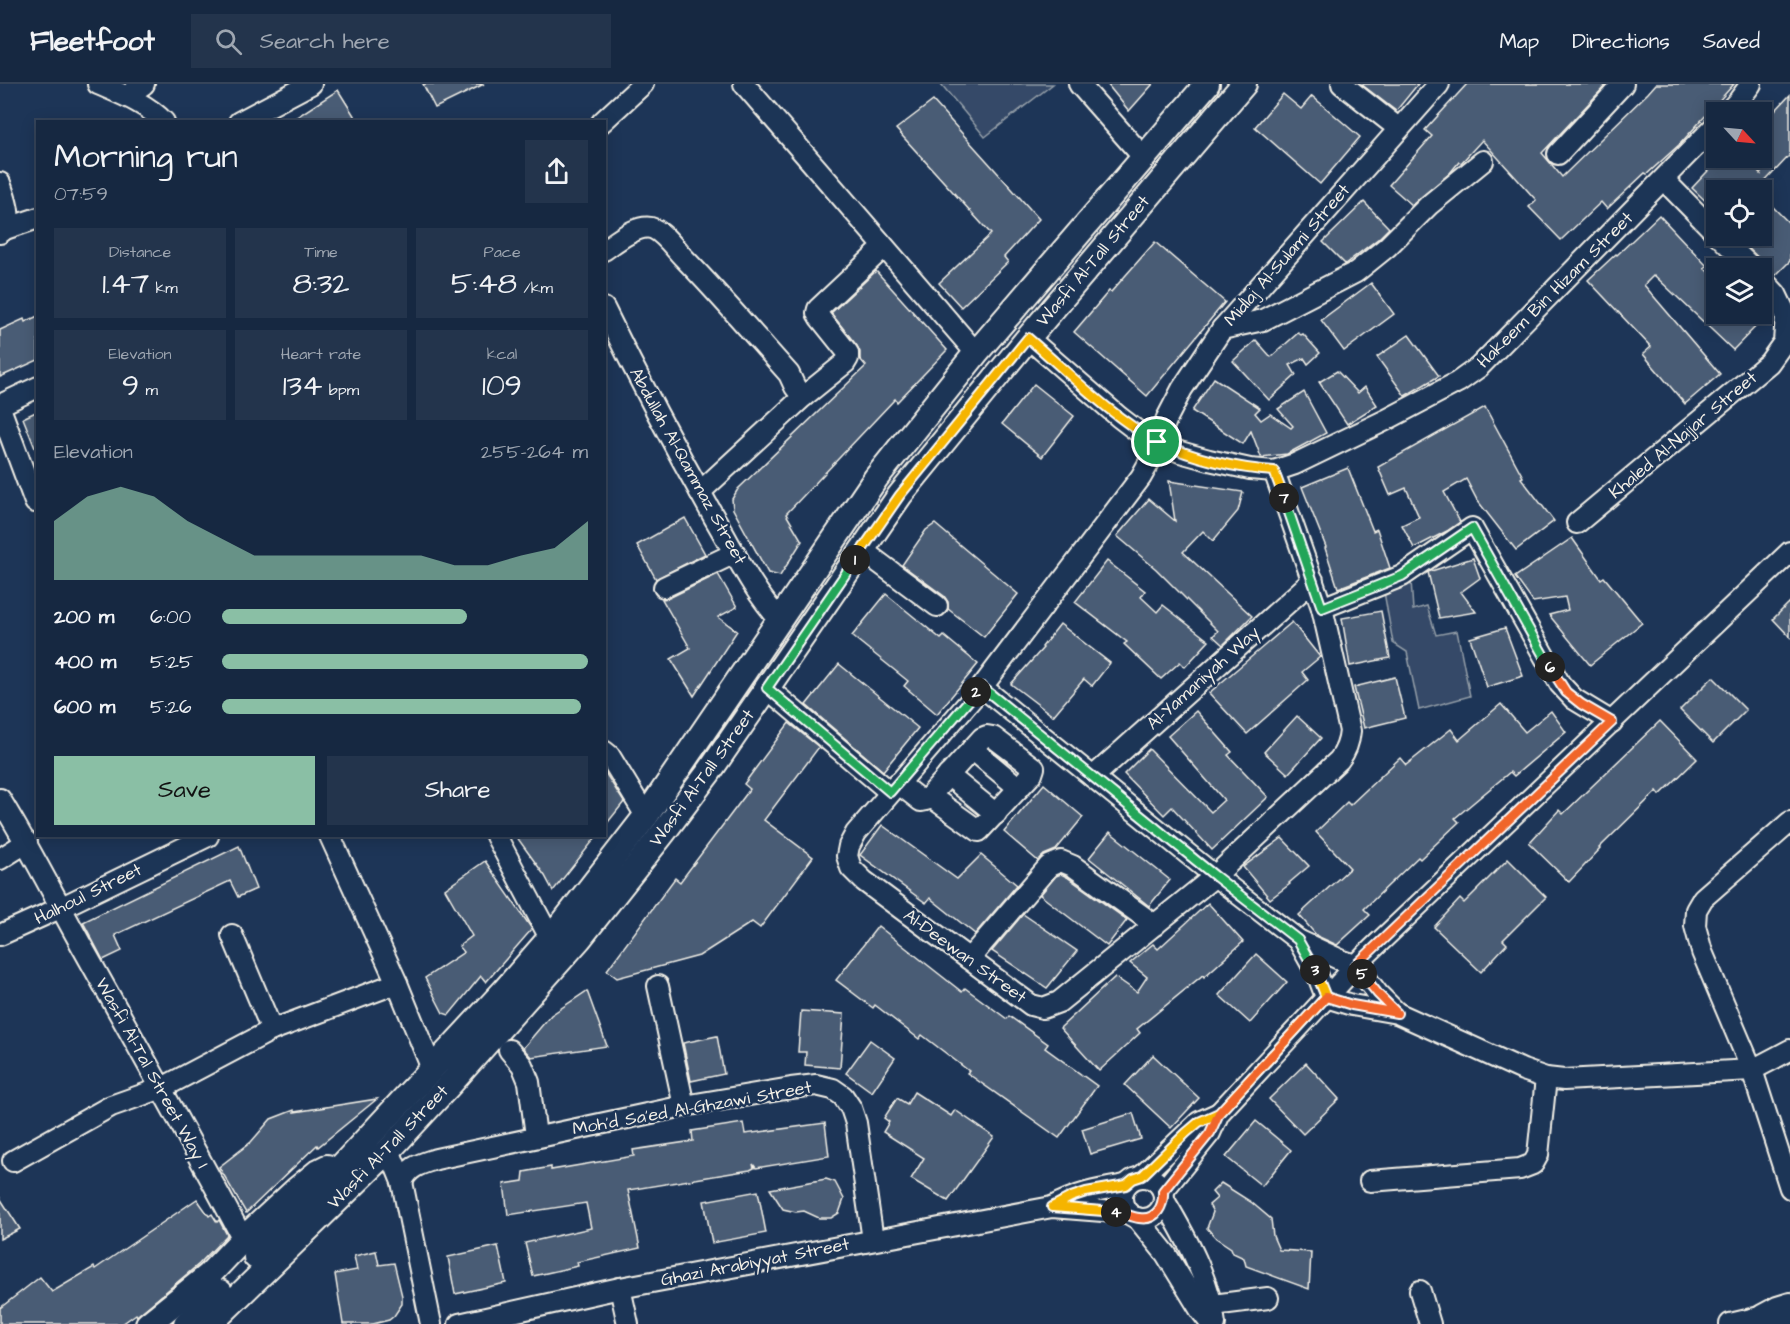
<!DOCTYPE html>
<meta charset="utf-8">
<style>
body{margin:0;font-family:"Architects Daughter",sans-serif;background:#23344c;color:#f1f3f6;height:100vh;display:flex;flex-direction:column;font-size:22px;white-space:nowrap}
*{box-sizing:border-box;margin:0}
p{font-size:20px;color:#9ea6b1}
.icon{flex:none;width:33px;height:33px;fill:none;stroke:currentColor;stroke-width:2;stroke-linecap:round;stroke-linejoin:round}
.map{position:relative;flex:1;overflow:hidden}
.sheet{position:absolute;left:36px;top:36px;width:570px;height:717px;display:flex;flex-direction:column;background:#162841;border-radius:0px;box-shadow:0 3px 15px #0003,0 0 0 2px #35445a}
.sheet>*{flex:none}
.needle{width:39px;rotate:116deg}
.fabs{position:absolute;left:1706px;top:18px;display:grid;gap:12px}
.fabs a{display:grid;place-items:center;width:66px;height:66px;border-radius:0px;background:#162841;box-shadow:0 3px 15px #0003,0 0 0 2px #35445a;font-size:30px}
.pin{position:absolute;display:grid;place-items:center;width:51px;height:51px;color:#fff;margin:-26px;border:3px solid #fff;border-radius:50%;box-shadow:0 2px 6px #0007}
.km{position:absolute;width:30px;height:30px;margin:-15px;border-radius:50%;background:#222;color:#fff;font-size:16px;line-height:30px;text-align:center}
.round{display:grid;place-items:center;flex:none;width:63px;height:63px;border-radius:0px;background:#23344c}
.head{display:flex;align-items:center;justify-content:space-between;height:102px;padding:0 18px}
h1{font-size:33px;font-weight:600;line-height:45px}
.figures{display:grid;grid-template-columns:repeat(3,1fr);gap:9px;height:102px;padding:6px 18px}
.figures div{display:grid;align-content:center;border-radius:0px;background:#23344c;text-align:center}
.figures b{font-size:30px;font-weight:600}
.figures small{font-size:16px;font-weight:400}
.figures p{font-size:16px}
.chart{height:168px;padding:12px 18px}
.chart p{display:flex;justify-content:space-between}
.chart svg{width:100%;height:108px;margin-top:6px;fill:#8abfa5;opacity:.7}
.button{display:flex;gap:12px;margin-top:auto;padding:12px 18px}
.button a{flex:1;height:69px;border-radius:0px;background:#8abfa5;color:#111;font-size:24px;font-weight:600;line-height:69px;text-align:center}
.button a+a{background:#23344c;color:#f1f3f6}
ul{padding:0 18px;list-style:none;font-size:20px}
li{display:grid;grid-template-columns:96px 72px 1fr;align-items:center;height:45px}
li i{height:15px;border-radius:8px;background:#8abfa5}
header{display:flex;align-items:center;gap:36px;box-sizing:border-box;height:84px;padding:0 30px;background:#162841;border-bottom:2px solid #35445a}
header strong{font-size:28px}
nav{display:flex;gap:33px;margin-inline-start:auto;font-size:21px}
.search{width:420px;height:54px;background:#23344c;display:flex;align-items:center;gap:15px;box-sizing:border-box;padding:0 21px;border-radius:0px;color:#9ea6b1;font-size:22px}
.map>svg:first-child{display:block}
</style>
<header>
<strong>Fleetfoot</strong>
<div class="search"><svg class="icon" aria-label="search" viewBox="0 0 24 24"><circle cx="10" cy="10" r="6"/><path d="M15 15l6 6"/></svg>Search here</div>
<nav><a>Map</a><a>Directions</a><a>Saved</a></nav>
</header>
<div class="map">
<svg width="1790" height="1240" viewBox="0 0 1790 1240">
<rect width="100%" height="100%" fill="#1d3557"/>
<filter id="ink" filterUnits="userSpaceOnUse"><feTurbulence type="fractalNoise" baseFrequency=".0167" numOctaves="2"/><feDisplacementMap in="SourceGraphic" scale="12" xChannelSelector="R" yChannelSelector="G"/><feConvolveMatrix kernelMatrix="1 2 1 2 8 2 1 2 1" color-interpolation-filters="sRGB"/></filter>
<g filter="url(#ink)">
<g fill="#354a67" stroke="#949ea8" stroke-width="1.5">
<path d="M941,0H1053L985,53Z"/>
<path d="M1411,496L1413,526L1427,522L1436,551L1457,547L1470,612L1419,626L1407,568L1393,559L1384,508Z"/>
</g>
<g fill="#485b74" stroke="#f4f1e8" stroke-width="1.5">
<path d="M423,0H484L435,24Z"/>
<path d="M1107,0H1153L1129,27Z"/>
<path d="M1361,0H1418L1396,27Z"/>
<path d="M1467,0H1607L1542,69L1562,93L1648,9L1656,0H1734L1680,60L1647,90L1645,89L1607,125L1601,118L1561,156L1529,123L1536,116L1482,56L1461,79L1459,78L1450,89L1412,121L1389,101L1432,52L1425,46Z"/>
<path d="M338,6L358,38H289Z"/>
<path d="M1283,10L1301,25L1312,12L1360,53L1320,100L1255,43Z"/>
<path d="M1790,11V71L1757,106H1716V127L1692,104L1720,74H1743L1761,90V42Z"/>
<path d="M933,17L1039,135L1004,173L1008,178L961,223L939,199L991,150L896,45Z"/>
<path d="M1761,111L1790,140V177L1776,191L1736,152H1761Z"/>
<path d="M1364,118L1389,144L1379,154L1345,180L1323,158Z"/>
<path d="M1659,131L1707,182L1704,184L1716,195V230H1752L1761,237L1733,266L1654,191L1644,201L1720,290L1685,320L1643,270L1651,263L1588,196L1616,170L1617,171Z"/>
<path d="M1155,158L1225,218L1147,312L1074,248L1109,207L1111,208Z"/>
<path d="M876,187L947,266L897,318L895,315L786,430L802,457L780,492L768,489L733,425L732,415L738,405L866,282L860,275V268L857,262L831,229Z"/>
<path d="M1371,199L1394,230L1344,267L1321,236Z"/>
<path d="M38,232V276L0,293V246L24,235L25,238Z"/>
<path d="M1298,249L1301,251L1303,250L1320,269L1308,280L1304,274L1290,281L1296,291L1269,316L1233,277L1256,256L1271,273Z"/>
<path d="M1409,251L1439,292L1405,312L1377,273Z"/>
<path d="M1337,287L1358,309L1365,303L1377,321L1347,340L1319,298Z"/>
<path d="M1214,294L1260,324L1255,329L1261,336L1270,330L1291,344L1293,342L1278,325L1304,308L1326,349L1287,370L1261,373L1251,347L1243,360L1192,327Z"/>
<path d="M1034,300L1074,332L1042,373L1002,340Z"/>
<path d="M1485,323L1523,393L1521,394L1554,437L1516,466L1477,416L1466,395L1444,408L1460,438L1447,447L1414,464L1402,441L1419,433L1406,404L1390,411L1378,383Z"/>
<path d="M38,327V369H37L23,334Z"/>
<path d="M1348,384L1373,447L1377,445L1390,484L1338,504L1325,464L1326,463L1302,403Z"/>
<path d="M1169,397L1243,408L1238,427L1213,457L1203,447L1183,468L1252,532L1223,561L1213,552L1218,547L1156,485L1117,452L1149,415L1175,437Z"/>
<path d="M685,434L705,470L656,495L637,461Z"/>
<path d="M935,440L1018,510L984,553L948,525V518L944,512L902,481L926,446Z"/>
<path d="M1572,454L1601,495L1604,493L1642,539L1590,581L1549,531L1568,526L1565,513L1533,518L1515,493Z"/>
<path d="M1473,474L1480,494L1461,508L1476,528L1439,534L1428,488Z"/>
<path d="M1107,477L1145,507L1141,513L1157,528L1163,521L1209,557L1185,583L1180,578L1161,595L1124,560L1127,558L1075,518Z"/>
<path d="M718,490L737,523L718,533L737,547L694,612L671,575L690,564L662,515L669,514Z"/>
<path d="M886,510L941,555L944,552L978,580L937,630L904,602L908,597L852,552Z"/>
<path d="M1790,518V553L1773,535Z"/>
<path d="M1381,527L1390,574L1350,582L1342,534Z"/>
<path d="M1292,538L1320,573L1302,588L1308,596L1247,650L1209,609Z"/>
<path d="M1060,540L1110,579L1092,602L1084,595L1053,632L1011,600L1043,564L1042,563Z"/>
<path d="M1505,544L1523,592L1487,603L1470,554Z"/>
<path d="M839,580L918,644L883,687L806,621Z"/>
<path d="M1395,593L1405,634L1364,644L1354,603Z"/>
<path d="M1713,593L1746,626L1713,659L1680,626Z"/>
<path d="M1501,620L1525,648L1551,627L1566,648L1514,692L1510,688L1455,734L1459,738L1420,775L1418,773L1364,825L1370,831L1337,861L1317,852L1299,831L1350,784L1316,748L1347,718L1350,721L1400,674L1406,681L1451,645L1459,656Z"/>
<path d="M1196,627L1232,668L1228,671L1268,713L1212,766L1172,723L1164,731L1124,690L1149,665L1211,728L1224,716L1168,652Z"/>
<path d="M1297,632L1321,654L1288,690L1264,668Z"/>
<path d="M1660,637L1697,675L1660,711L1657,707L1599,764L1600,765L1569,798L1529,759L1559,726L1563,730Z"/>
<path d="M789,639L819,663L764,736L813,773L760,844L752,838L699,872L617,894L607,886L675,794L680,798L750,705L744,700Z"/>
<path d="M604,687L624,718L604,743Z"/>
<path d="M1044,700L1083,733L1056,766L1044,771L1038,777L1004,748Z"/>
<path d="M882,741L957,795L981,771L1017,801L975,850L930,814L926,819L860,771Z"/>
<path d="M1110,748L1170,796L1149,822L1089,774Z"/>
<path d="M516,752H597L553,807L545,792Z"/>
<path d="M1282,754L1309,782L1289,799L1290,800L1270,815L1243,783Z"/>
<path d="M239,762L256,805L238,813L230,797L115,851L122,867L103,876L83,838Z"/>
<path d="M1508,775L1546,813L1503,856L1507,860L1481,888L1434,843L1460,815L1464,819Z"/>
<path d="M485,777L532,845L486,898L481,892L449,931L443,929L425,894L464,868L459,862L472,852L445,805Z"/>
<path d="M1061,790L1067,793L1127,836L1107,862L1040,811L1056,792Z"/>
<path d="M1208,819L1243,858L1204,893L1203,891L1137,945L1140,949L1099,987L1060,944L1115,893L1137,908L1147,893L1130,879L1153,860L1158,865Z"/>
<path d="M1023,830L1077,867L1047,904L992,867Z"/>
<path d="M878,842L962,908L965,904L1007,935L1009,932L1048,960L1045,964L1097,1002L1059,1054L967,989L969,987L922,951L919,955L875,921L873,924L836,896Z"/>
<path d="M1256,870L1287,898L1250,939L1219,911Z"/>
<path d="M587,907L607,962L531,973L523,964L551,931Z"/>
<path d="M801,927L844,930L840,984L805,981L806,968H798Z"/>
<path d="M717,952L724,990L691,997L683,959Z"/>
<path d="M870,956L895,974L872,1008L846,989Z"/>
<path d="M1153,971L1199,1014L1171,1044L1125,1001Z"/>
<path d="M1306,979L1339,1015L1303,1050L1269,1015Z"/>
<path d="M914,1008L951,1032L955,1026L994,1053L948,1117L911,1095L924,1074L883,1048L889,1038L884,1034L897,1014L907,1020Z"/>
<path d="M377,1015L318,1063L317,1061L246,1129L219,1083L251,1058L271,1035L294,1026V1028Z"/>
<path d="M1133,1029L1141,1055L1090,1070L1082,1045Z"/>
<path d="M1256,1037L1291,1066L1262,1102L1226,1073Z"/>
<path d="M743,1039L745,1050L825,1039L829,1072L756,1084L753,1080L754,1084L750,1086L628,1106L640,1164L577,1178L578,1182L533,1192L525,1159L591,1144L586,1119L508,1131L504,1100L523,1097L524,1088L551,1083V1086L634,1072L633,1066L693,1057L692,1047Z"/>
<path d="M826,1095L835,1098L844,1115L839,1129L831,1134H819L804,1127L796,1128L783,1125L770,1105Z"/>
<path d="M1221,1099L1251,1118L1271,1135L1273,1152L1279,1166L1311,1168L1309,1205L1246,1182L1244,1174L1233,1169L1231,1164L1216,1154L1207,1144L1213,1128L1209,1121L1217,1114L1212,1108Z"/>
<path d="M758,1107L766,1149L712,1159L704,1117Z"/>
<path d="M0,1114L20,1145L0,1155Z"/>
<path d="M197,1115L209,1132L212,1130L217,1138L219,1136L227,1151L199,1180L137,1232L136,1230L122,1240H0V1224L40,1193L52,1208L94,1183L95,1185Z"/>
<path d="M498,1162L506,1199L455,1210L448,1173Z"/>
<path d="M376,1167L379,1181L394,1179L402,1212V1220L394,1232L389,1236L373,1240H343L335,1190L357,1186L354,1172Z"/>
</g>
<g fill="none" stroke-linecap="round" stroke-linejoin="round">
<g stroke="#f4f1e8" stroke-width="24">
<g id="minor">
<path d="M98,0C121,10 146,19 164,38"/>
<path d="M744,0L976,269"/>
<path d="M1079,0L1144,74"/>
<path d="M1342,0L1398,44"/>
<path d="M127,12L144,0"/>
<path d="M1728,28L1739,16L1751,0"/>
<path d="M239,38L311,0"/>
<path d="M602,38L643,0"/>
<path d="M1558,70L1623,0"/>
<path d="M1664,96L1716,149"/>
<path d="M0,99C5,114 16,138 0,149"/>
<path d="M5,145L38,134"/>
<path d="M1719,152L1752,184"/>
<path d="M604,166C616,158 639,138 654,145C665,150 675,165 683,173C720,211 754,251 789,290L795,303L803,313L700,408"/>
<path d="M604,224C639,296 676,366 715,435C735,469 753,507 780,536"/>
<path d="M1222,245L1263,236L1356,188L1387,163L1429,121L1483,77"/>
<path d="M1028,254L1119,333L1136,346L1157,358L1180,368L1209,376L1250,385L1274,387L1295,380L1386,336L1458,298L1479,283L1716,41"/>
<path d="M803,313L845,279L848,274V269L820,234L817,229L818,225L884,163"/>
<path d="M0,321L38,303"/>
<path d="M0,324L35,418"/>
<path d="M1274,387L1322,524L1350,647C1349,659 1346,667 1339,676L1215,792L1059,918L1043,924L1031,921L864,797L851,784L847,772L849,762L856,749L982,603L1141,393L1151,375L1167,334L1182,305L1222,245L1439,0"/>
<path d="M1577,439L1769,279L1784,258L1786,231L1776,210L1761,194"/>
<path d="M862,466L937,522"/>
<path d="M664,503L735,469"/>
<path d="M1322,524L1402,492L1472,444L1560,600L1574,615L1612,638"/>
<path d="M982,603L1215,792L1298,856L1343,877L1356,881L1378,910L1397,929"/>
<path d="M767,604L890,708"/>
<path d="M972,665L1019,704"/>
<path d="M604,667L609,671L646,732"/>
<path d="M948,691L996,730"/>
<path d="M1093,693L1313,496"/>
<path d="M898,699L921,717L926,716L982,654L987,652L993,653L1034,684L1032,690L979,747L930,712"/>
<path d="M0,715C32,767 59,822 89,875C141,968 193,1061 243,1155"/>
<path d="M1790,738L1703,814L1696,826L1695,842L1702,868L1752,986L1790,1104"/>
<path d="M330,752L397,899L432,985"/>
<path d="M496,752L550,854"/>
<path d="M0,775L27,758"/>
<path d="M0,851L60,824L208,752"/>
<path d="M232,851L272,946"/>
<path d="M1298,856L1318,892L1326,913L1352,921L1397,929L1523,986L1546,994L1564,996L1752,986L1790,966"/>
<path d="M969,875L1049,782L1061,777L1073,782L1155,841"/>
<path d="M658,902L684,1022"/>
<path d="M509,966L522,981L529,998L536,1052"/>
<path d="M389,1066L402,1098L431,1240"/>
<path d="M13,1077L111,1022L162,1004L272,946L397,899"/>
<path d="M1142,1092L1199,1038L1219,1029"/>
<circle cx="1143" cy="1114" r="21"/>
<path d="M1370,1097L1520,1085L1533,1080L1538,1071L1546,994"/>
<path d="M402,1098C409,1082 421,1080 436,1075L684,1022L791,1004L816,1001L833,1005L843,1012L851,1024L856,1039L873,1156"/>
<path d="M1163,1107L1210,1049L1219,1029L1367,870L1790,468"/>
<path d="M1164,1116C1186,1153 1210,1196 1215,1240"/>
<path d="M1052,1123C1078,1109 1097,1106 1126,1101"/>
<path d="M1137,1134L1166,1170L1201,1227L1211,1240"/>
<path d="M620,1204L628,1240"/>
<path d="M1420,1207L1430,1240"/>
<path d="M1213,1221L1268,1214"/>
<path d="M1762,1231L1777,1223L1790,1219"/>
<path d="M459,1240L620,1204L1052,1123L1128,1129"/>
<path d="M1730,1240L1760,1233L1790,1234"/>
</g>
</g>
<g stroke="#f4f1e8" stroke-width="28">
<g id="major">
<path d="M256,1173L288,1140L505,906L563,839L646,732L876,394L976,269L1207,0"/>
<path d="M148,1240L209,1191L243,1155L297,1105L319,1087L327,1083"/>
<path d="M186,1240L220,1208"/>
<path d="M210,1240L389,1066L451,999L579,855L663,749L709,688L900,411L1028,254L1244,0"/>
</g>
</g>
<use href="#minor" stroke="#1d3557" stroke-width="20"/>
<use href="#major" stroke="#1d3557" stroke-width="24"/>
</g>
</g>
<g fill="none" stroke-linecap="round" stroke-linejoin="round" filter="url(#ink)">
<g stroke="#fff" stroke-width="12">
<path id="split-1" d="M855,476L900,411L1028,254C1069,289 1109,331 1157,358"/>
</g>
<g stroke="#fff" stroke-width="12">
<path id="split-2" d="M855,476L767,604L890,708L976,608"/>
</g>
<g stroke="#fff" stroke-width="12">
<path id="split-3" d="M976,608L982,603L1215,792L1298,856L1315,886"/>
</g>
<g stroke="#fff" stroke-width="12">
<path id="split-4" d="M1116,1128L1052,1123L1071,1113L1086,1108L1126,1101L1133,1095L1142,1092L1186,1049L1199,1038L1219,1029L1326,913L1315,886"/>
</g>
<g stroke="#fff" stroke-width="12">
<path id="split-5" d="M1116,1128C1125,1129 1131,1133 1139,1134C1157,1137 1164,1121 1163,1107L1210,1049L1219,1029L1326,913L1352,921L1397,929L1378,910L1362,890"/>
</g>
<g stroke="#fff" stroke-width="12">
<path id="split-6" d="M1362,890L1356,881L1612,638L1581,620L1566,608L1550,583"/>
</g>
<g stroke="#fff" stroke-width="12">
<path id="split-7" d="M1284,414L1322,524L1402,492L1472,444L1550,583"/>
</g>
<g stroke="#fff" stroke-width="12">
<path id="split-8" d="M1157,358C1194,374 1233,384 1274,387L1284,414"/>
</g>
<use href="#split-1" stroke="#f5b400" stroke-width="8"/>
<use href="#split-2" stroke="#22a559" stroke-width="8"/>
<use href="#split-3" stroke="#22a559" stroke-width="8"/>
<use href="#split-4" stroke="#f5b400" stroke-width="8"/>
<use href="#split-5" stroke="#f0652b" stroke-width="8"/>
<use href="#split-6" stroke="#f0652b" stroke-width="8"/>
<use href="#split-7" stroke="#22a559" stroke-width="8"/>
<use href="#split-8" stroke="#f5b400" stroke-width="8"/>
</g>
<g text-anchor="middle" dominant-baseline="central" stroke-width="5" stroke-linejoin="round" paint-order="stroke">
<g font-size="18" fill="#f4f1e8" stroke="#1d3557">
<text transform="translate(1287 171) rotate(-49)">Midlaj Al-Sulami Street</text>
<text transform="translate(1093 177) rotate(-50)">Wasfi Al-Tall Street</text>
<text transform="translate(1555 206) rotate(-45)">Hakeem Bin Hizam Street</text>
<text transform="translate(1683 351) rotate(-40)">Khaled Al-Najjar Street</text>
<text transform="translate(688 382) rotate(61)">Abdullah Al-Qammaz Street</text>
<text transform="translate(1203 594) rotate(-42)">Al-Yamaniyah Way</text>
<text transform="translate(702 694) rotate(-54)">Wasfi Al-Tall Street</text>
<text transform="translate(88 810) rotate(-26)">Halhoul Street</text>
<text transform="translate(965 872) rotate(36)">Al-Deewan Street</text>
<text transform="translate(152 989) rotate(61)">Wasfi Al-Tal Street Way 1</text>
<text transform="translate(692 1024) rotate(-10)">Moh'd Sa'ed Al-Ghzawi Street</text>
<text transform="translate(388 1063) rotate(-46)">Wasfi Al-Tall Street</text>
<text transform="translate(755 1178) rotate(-11)">Ghazi Arabiyyat Street</text>
</g>
</g>
</svg>
<div class="fabs">
<a><svg class="needle" viewBox="-14 -14 28 28"><path d="M0-13l5 13h-10z" fill="#e53935"/><path d="M0 13l5-13h-10z" fill="#9ea6b1"/></svg></a>
<a><svg class="icon" aria-label="locate" viewBox="0 0 24 24"><circle cx="12" cy="12" r="6"/><path d="M12 2v4M12 18v4M2 12h4M18 12h4"/></svg></a>
<a><svg class="icon" aria-label="layers" viewBox="0 0 24 24"><path d="M12 4l9 5-9 5-9-5zM3 14l9 5 9-5"/></svg></a>
</div>
<div class="pin" style="left:1157px;top:358px;background:#1e9e55"><svg class="icon" aria-label="arrive" viewBox="0 0 24 24"><path d="M6 21V4h12l-3 4 3 4H6"/></svg></div>
<b class="km" style="left:855px;top:476px">1</b>
<b class="km" style="left:976px;top:608px">2</b>
<b class="km" style="left:1315px;top:886px">3</b>
<b class="km" style="left:1116px;top:1128px">4</b>
<b class="km" style="left:1362px;top:890px">5</b>
<b class="km" style="left:1550px;top:583px">6</b>
<b class="km" style="left:1284px;top:414px">7</b>
<section class="sheet">
<div class="head"><div><h1>Morning run</h1><p>07:59</p></div><a class="round"><svg class="icon" aria-label="share" viewBox="0 0 24 24"><path d="M12 15V3M7 8l5-5 5 5M5 13v7h14v-7"/></svg></a></div>
<div class="figures">
<div><p>Distance</p><b>1.47<small> km</small></b></div>
<div><p>Time</p><b>8:32</b></div>
<div><p>Pace</p><b>5:48<small> /km</small></b></div>
</div>
<div class="figures">
<div><p>Elevation</p><b>9<small> m</small></b></div>
<div><p>Heart rate</p><b>134<small> bpm</small></b></div>
<div><p>kcal</p><b>109</b></div>
</div>
<div class="chart"><p><span>Elevation</span>255–264 m</p>
<svg viewBox="0 0 160 44" preserveAspectRatio="none"><path d="M0 44V20L10 10L20 6L30 10L40 20L50 27L60 34L70 34L80 34L90 34L100 34L110 34L120 38L130 38L140 34L150 31L160 20V44z"/></svg>
</div>
<ul>
<li><b>200 m</b>6:00<i style="width:67%"></i></li>
<li><b>400 m</b>5:25<i style="width:100%"></i></li>
<li><b>600 m</b>5:26<i style="width:98%"></i></li>
</ul>
<div class="button"><a>Save</a><a>Share</a></div>
</section>
</div>
